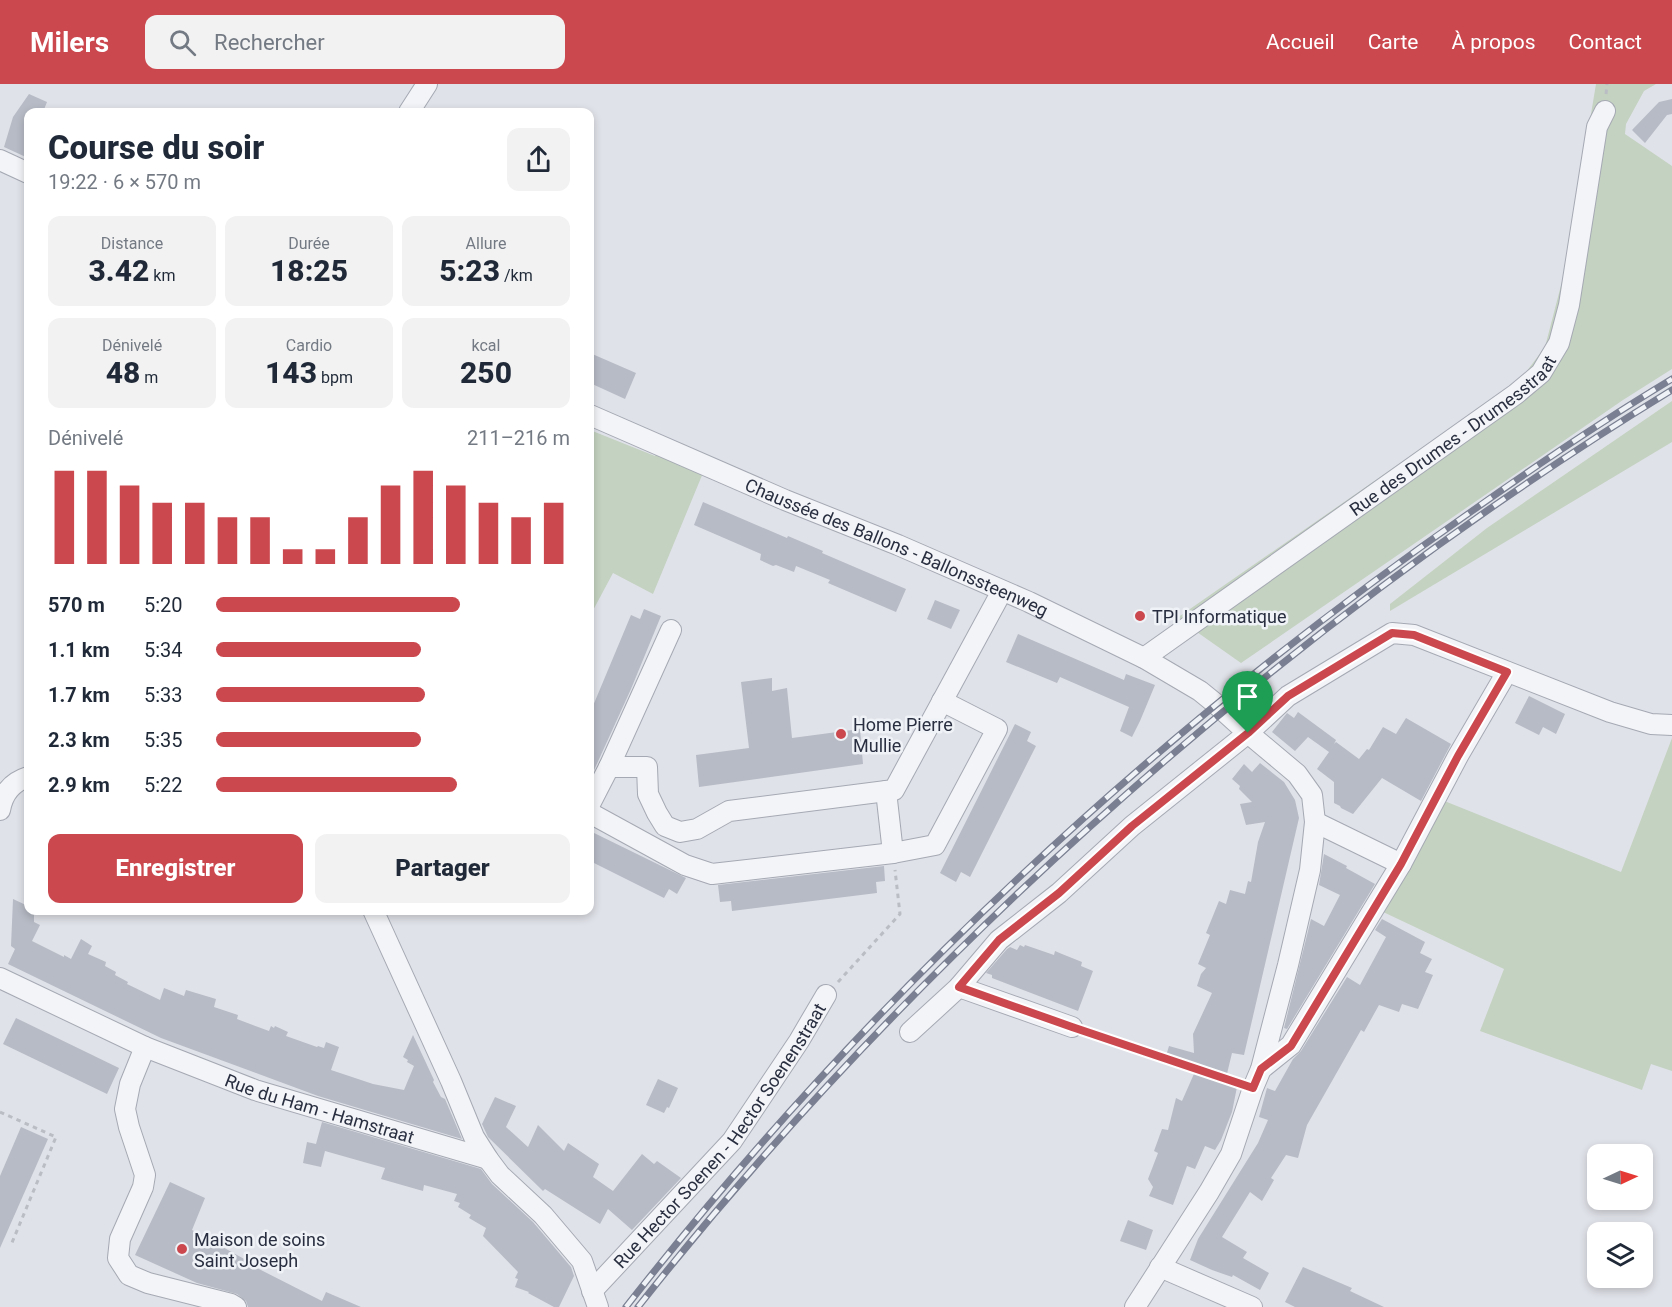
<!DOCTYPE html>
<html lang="fr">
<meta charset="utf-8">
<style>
body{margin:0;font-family:Roboto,sans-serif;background:#f2f2f3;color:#1f2937;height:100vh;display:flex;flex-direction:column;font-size:22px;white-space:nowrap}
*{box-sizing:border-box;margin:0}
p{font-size:20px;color:#747a83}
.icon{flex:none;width:33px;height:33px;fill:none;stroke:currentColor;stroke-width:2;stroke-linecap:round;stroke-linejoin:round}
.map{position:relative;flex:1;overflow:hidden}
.panel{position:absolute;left:24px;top:24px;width:570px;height:807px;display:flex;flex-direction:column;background:#fff;border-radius:12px;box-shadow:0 3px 9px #0003}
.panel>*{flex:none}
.needle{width:39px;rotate:86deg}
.fabs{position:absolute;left:1587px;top:1060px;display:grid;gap:12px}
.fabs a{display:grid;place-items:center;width:66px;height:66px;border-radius:12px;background:#fff;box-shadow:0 3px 9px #0003;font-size:30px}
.pin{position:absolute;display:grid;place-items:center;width:51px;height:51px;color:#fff;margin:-62px -26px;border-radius:50% 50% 50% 0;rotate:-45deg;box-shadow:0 0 6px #0007}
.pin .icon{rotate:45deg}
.round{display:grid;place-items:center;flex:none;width:63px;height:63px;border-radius:12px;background:#f2f2f3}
.overview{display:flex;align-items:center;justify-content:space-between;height:102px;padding:0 24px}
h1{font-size:33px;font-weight:800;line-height:45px}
.figures{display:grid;grid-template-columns:repeat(3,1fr);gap:9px;height:102px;padding:6px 24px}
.figures div{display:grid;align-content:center;border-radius:12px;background:#f2f2f3;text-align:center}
.figures b{font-size:30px;font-weight:800}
.figures small{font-size:16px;font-weight:400}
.figures p{font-size:16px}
.chart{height:168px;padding:12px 24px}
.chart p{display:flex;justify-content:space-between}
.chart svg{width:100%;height:108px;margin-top:6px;stroke:#cb484f;stroke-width:6}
.cta{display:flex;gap:12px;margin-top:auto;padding:12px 24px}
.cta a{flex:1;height:69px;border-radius:12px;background:#cb484f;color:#fff;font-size:24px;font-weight:800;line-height:69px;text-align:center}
.cta a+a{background:#f2f2f3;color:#1f2937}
ul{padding:0 24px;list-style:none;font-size:20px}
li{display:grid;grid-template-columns:96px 72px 1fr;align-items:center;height:45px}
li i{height:15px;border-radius:8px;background:#cb484f}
header{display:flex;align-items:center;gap:36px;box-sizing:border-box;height:84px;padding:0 30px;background:#cb484f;color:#fff}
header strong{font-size:28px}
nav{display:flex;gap:33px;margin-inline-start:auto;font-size:21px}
.search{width:420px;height:54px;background:#f2f2f3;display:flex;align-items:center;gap:15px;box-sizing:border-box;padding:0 21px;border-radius:12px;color:#747a83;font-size:22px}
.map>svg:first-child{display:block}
</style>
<header>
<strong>Milers</strong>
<div class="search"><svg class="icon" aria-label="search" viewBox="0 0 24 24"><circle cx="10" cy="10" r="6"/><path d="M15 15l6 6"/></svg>Rechercher</div>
<nav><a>Accueil</a><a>Carte</a><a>À propos</a><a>Contact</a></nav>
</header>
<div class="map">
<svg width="1672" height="1223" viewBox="0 0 1672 1223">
<rect width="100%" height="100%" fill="#e0e2e9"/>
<g fill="#c4d2c1">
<path d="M1596,0H1656L1644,7L1626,40L1625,50L1672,82V285L1623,316L1241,579L1177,534L1520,296L1545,263L1565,186Z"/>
<path d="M1672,317V358L1390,527V520L1487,444Z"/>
<path d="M590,346L655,372L663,354L710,372L653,510L613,489L590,532Z"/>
<path d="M1672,654V987L1651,980L1642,1006L1480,947L1504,885L1381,827L1442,716L1621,788Z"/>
</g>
<g fill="#b7bbc5">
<path d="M29,10L47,18L43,28H28V74L4,63L13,33Z"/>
<path d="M1672,15V30L1667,31L1645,59L1632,46L1659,18Z"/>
<path d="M590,269L636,289L625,315L590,299Z"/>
<path d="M703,418L787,454L788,452L823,467L822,469L906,505L896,528L828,499L830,496L796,482L794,488L776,481L773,482L760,476L761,470L694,441Z"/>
<path d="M935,516L960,526L951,545L927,535Z"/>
<path d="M644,525L661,532L631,605L590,695V629L631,531L640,535Z"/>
<path d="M1018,550L1124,596L1126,590L1155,601L1140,637L1132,653L1120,647L1129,623L1060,593L1057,599L1006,578Z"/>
<path d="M772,594V607L787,604L792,654L860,645L863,680L699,703L696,671L749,664L741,598Z"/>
<path d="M1529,612L1565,630L1556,650L1543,643L1539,651L1515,639Z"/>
<path d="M1298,628L1336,656L1334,660L1336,658L1359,675L1367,665L1369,666L1383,643L1396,650L1406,634L1451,660L1421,717L1382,694L1353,730L1341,724L1340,722L1334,719V698L1317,685L1329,668L1308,653L1295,667L1272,648L1287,629L1294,634Z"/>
<path d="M1015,640L1031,648L1027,657L1036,662L970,793L961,788L956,798L940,789Z"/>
<path d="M1260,679L1284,698L1295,716L1299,734L1244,971L1232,969L1225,998L1237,1003L1232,1028L1221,1056L1215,1066L1205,1062L1195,1085L1187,1082L1173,1121L1149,1112L1153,1103L1148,1095L1158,1069L1154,1067L1162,1045L1168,1046L1176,1014L1182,1017L1197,983L1166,972L1169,962L1194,969L1193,950L1212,909L1197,902L1201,890L1206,884L1198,880L1210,851L1206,849L1219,817L1226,820L1230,806L1245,810L1248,797L1251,798L1258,758L1265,738L1246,741L1240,720L1252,718L1239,705L1240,702L1232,695L1244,680L1252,688Z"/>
<path d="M590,747L686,794L677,810L669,805L664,814L590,777Z"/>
<path d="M1324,770L1347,782L1346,784L1375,800L1287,945L1284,944L1311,835L1324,842L1340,811L1319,801Z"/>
<path d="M884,782L885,797L876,798L877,809L732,827L731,817L720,818L718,801Z"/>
<path d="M13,815L28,822V826H34V838L40,841L32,857L64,873V871L71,875L81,855L92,862L88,870L106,878L105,882L116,888L115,891L128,898L127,900L160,916L164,904L184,912L186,906L216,915L214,923L238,931L237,935L269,947L271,942L274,944L275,942L288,948L286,952L317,963L318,962L324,964L326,958L339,963L331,986L373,1000L404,1006L414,982L407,978L408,976L403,973L413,951L434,996L433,998L441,1013L445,1015L462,1055L318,1012L161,954L8,880L15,865L11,862Z"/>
<path d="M1382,835L1425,858L1420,869L1432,875L1425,888L1433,891L1418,925L1402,920L1399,928L1379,921L1364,948L1361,946L1307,1041L1298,1074L1286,1071L1271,1094L1274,1096L1262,1117L1250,1108L1222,1153L1247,1168L1243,1174L1269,1189L1260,1206L1233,1191L1232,1193L1212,1186L1190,1176L1198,1155L1258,1059L1268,1036L1259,1033L1267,1004L1275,1007L1293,975L1301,967L1347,893L1360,901L1386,853L1375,846Z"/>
<path d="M1020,861L1024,863L1025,861L1054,871L1055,867L1062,870L1082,878L1081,882L1093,887L1078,927L992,894V891L986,889L1007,865L1010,863L1017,866Z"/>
<path d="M16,934L119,984L107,1010L3,960Z"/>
<path d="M658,995L678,1004L669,1024L667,1023L664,1029L646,1021Z"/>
<path d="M495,1013L516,1022L506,1043L528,1063L538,1041L564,1067L568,1059L599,1080L593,1093L613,1107L642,1070L654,1080L657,1077L681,1094L632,1146L608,1125L600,1140L545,1105L543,1107L488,1053L482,1040Z"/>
<path d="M322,1038L481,1085L492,1100L533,1138L571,1183L574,1192L559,1223H554L528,1209L529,1208L515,1203L518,1195L515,1194L518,1188L483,1152L486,1144L469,1134L471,1131L458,1123L460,1119L454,1117L457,1110L424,1101L423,1107L381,1095L385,1084L325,1067L321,1083L303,1079L307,1058L316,1060Z"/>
<path d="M21,1043L48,1055L0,1164V1092Z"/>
<path d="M170,1098L205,1114L192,1146L255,1181V1183L322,1217L326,1208L361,1223H248L246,1217L237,1210L197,1199L135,1171Z"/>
<path d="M1128,1136L1153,1146L1146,1166L1120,1157Z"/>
<path d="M1303,1183L1352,1204L1350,1207L1384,1223H1295L1285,1218Z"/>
</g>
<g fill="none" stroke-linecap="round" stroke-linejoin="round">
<g stroke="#a5a9b3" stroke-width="22">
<g id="minor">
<path d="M409,28L427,0"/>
<path d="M0,76L28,89"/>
<path id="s1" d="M590,331L785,416L898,461L1029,518L1144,574L1200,607L1216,620L1248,649L1297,690L1312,711L1315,738L1310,786L1288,881L1261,985L1253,1004L1231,1070L1209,1108L1135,1223"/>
<path id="s2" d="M1144,574L1516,310L1541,289L1559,259L1569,221L1597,43L1605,27"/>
<path d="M609,683L671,546"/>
<path d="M886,707L893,769"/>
<path d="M590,720L609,683H647L648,710L657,729L665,742L680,748L697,745L729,727L894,706L1002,507"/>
<path d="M0,726C3,709 12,698 28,693"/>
<path d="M590,729L685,781L712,790L893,769L935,761L997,645L942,617"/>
<path d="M1315,738L1401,780"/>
<path d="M373,826L451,997L474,1053L488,1075L500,1091L543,1131L582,1177L598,1223"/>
<path id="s3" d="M0,894L145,963L255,1006L488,1075"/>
<path d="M959,903L1072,943"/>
<path d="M910,948L959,903L999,856L1059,809L1132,742L1248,649L1288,612L1392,549L1414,551L1610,628L1651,640L1672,641"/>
<path d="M145,963L130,1000L125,1025L129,1043L145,1091L143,1103L120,1155L118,1174L129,1191L148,1199L231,1220L236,1223"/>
<path d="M1261,985L1291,961L1401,780L1458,672L1507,588"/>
<path d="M1160,1183L1252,1223"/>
<path id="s4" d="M592,1207L732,1057L799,957L826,911"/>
</g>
</g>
<g stroke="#babdc4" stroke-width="3" stroke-dasharray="4.5 4.5" stroke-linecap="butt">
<path d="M1606,10L1607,0"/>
<path d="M838,898L900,830L895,786"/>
<path d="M1088,949L1235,998"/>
<path d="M0,1028L56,1053L11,1161"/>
</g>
<use href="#minor" stroke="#f3f4f7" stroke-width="20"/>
<g stroke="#7a8092" stroke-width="7">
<g id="rail">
<path d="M626,1223C865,917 1153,649 1472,427C1537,381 1604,336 1672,295"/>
<path d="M638,1223C753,1077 880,940 1015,812C1216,622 1436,450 1672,306"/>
</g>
</g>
<use href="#rail" stroke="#eff2f6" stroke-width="4.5" stroke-dasharray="14" stroke-linecap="butt"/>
</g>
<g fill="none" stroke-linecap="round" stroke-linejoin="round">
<g stroke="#fff" stroke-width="12">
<path id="route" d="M1392,549L1414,551L1507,588L1458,672L1401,780L1291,962L1261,985L1253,1004L1072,943L959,903L999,856L1059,809L1132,742L1248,649L1288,612Z"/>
</g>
<use href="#route" stroke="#cb484f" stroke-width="8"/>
</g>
<g fill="#cb484f" stroke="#eff2f6" stroke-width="2">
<circle cx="1140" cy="532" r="6"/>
<circle cx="841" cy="650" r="6"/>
<circle cx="182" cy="1165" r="6"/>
</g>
<g text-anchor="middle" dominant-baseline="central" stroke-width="5" stroke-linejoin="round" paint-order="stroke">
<g font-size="18" fill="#292f40" stroke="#eff2f6">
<text stroke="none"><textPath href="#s2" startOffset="381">Rue des Drumes - Drumesstraat</textPath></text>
<text stroke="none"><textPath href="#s1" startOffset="334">Chaussée des Ballons - Ballonssteenweg</textPath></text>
<text stroke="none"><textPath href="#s3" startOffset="346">Rue du Ham - Hamstraat</textPath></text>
<text stroke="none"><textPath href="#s4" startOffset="202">Rue Hector Soenen - Hector Soenenstraat</textPath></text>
</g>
<g font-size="18" fill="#292f40" stroke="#eff2f6" text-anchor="start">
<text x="1152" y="532">TPI Informatique</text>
<text x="853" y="640">Home Pierre<tspan x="853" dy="21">Mullie</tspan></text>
<text x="194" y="1155">Maison de soins<tspan x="194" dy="21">Saint Joseph</tspan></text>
</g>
</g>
</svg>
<div class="fabs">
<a><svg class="needle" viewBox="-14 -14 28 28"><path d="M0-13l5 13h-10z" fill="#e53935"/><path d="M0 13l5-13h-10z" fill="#747a83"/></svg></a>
<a><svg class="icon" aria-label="layers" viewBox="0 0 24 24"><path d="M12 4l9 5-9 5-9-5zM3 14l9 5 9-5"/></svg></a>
</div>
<div class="pin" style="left:1248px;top:649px;background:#1e9e55"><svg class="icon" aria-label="arrive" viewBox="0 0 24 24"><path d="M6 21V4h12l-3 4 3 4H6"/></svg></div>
<section class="panel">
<div class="overview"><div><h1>Course du soir</h1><p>19:22 · 6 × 570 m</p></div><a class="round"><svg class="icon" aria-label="share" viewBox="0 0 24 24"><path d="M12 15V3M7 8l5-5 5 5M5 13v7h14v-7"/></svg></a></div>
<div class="figures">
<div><p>Distance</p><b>3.42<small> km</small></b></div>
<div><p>Durée</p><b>18:25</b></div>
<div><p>Allure</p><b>5:23<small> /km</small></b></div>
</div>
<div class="figures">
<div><p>Dénivelé</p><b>48<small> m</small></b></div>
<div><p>Cardio</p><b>143<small> bpm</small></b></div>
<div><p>kcal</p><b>250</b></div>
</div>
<div class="chart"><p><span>Dénivelé</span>211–216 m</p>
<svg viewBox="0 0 160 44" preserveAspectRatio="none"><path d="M5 44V6M15 44V6M25 44V12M35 44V19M45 44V19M55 44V25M65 44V25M75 44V38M85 44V38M95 44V25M105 44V12M115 44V6M125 44V12M135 44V19M145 44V25M155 44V19"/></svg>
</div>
<ul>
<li><b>570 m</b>5:20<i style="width:69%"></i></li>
<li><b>1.1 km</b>5:34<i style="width:58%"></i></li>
<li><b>1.7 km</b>5:33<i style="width:59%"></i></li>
<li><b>2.3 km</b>5:35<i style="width:58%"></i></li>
<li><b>2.9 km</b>5:22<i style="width:68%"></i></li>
</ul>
<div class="cta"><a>Enregistrer</a><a>Partager</a></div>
</section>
</div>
